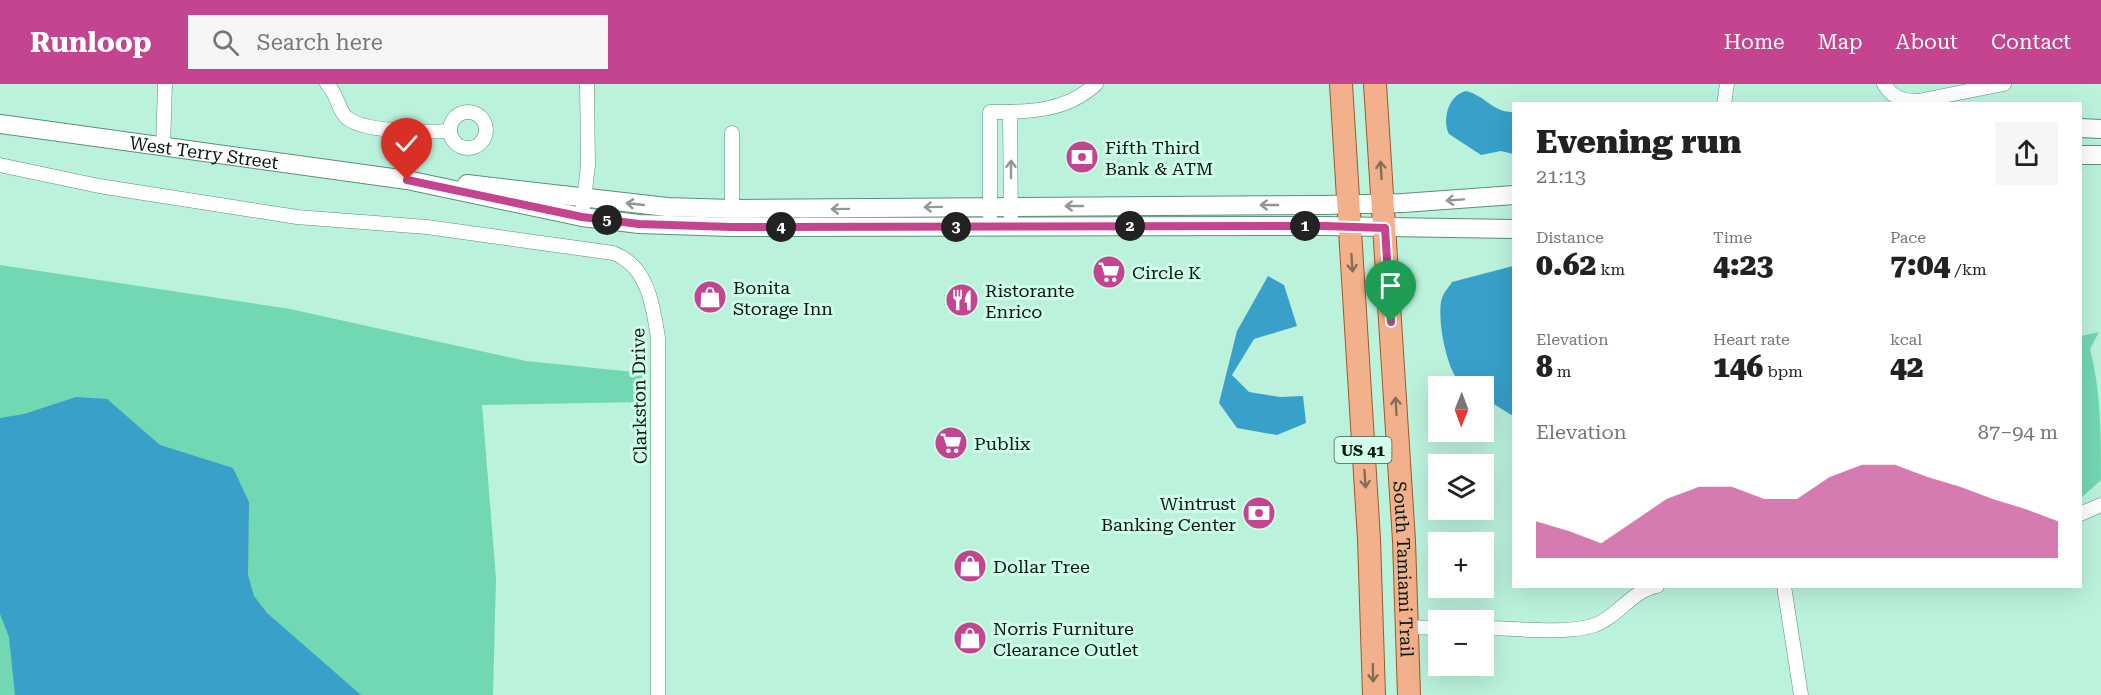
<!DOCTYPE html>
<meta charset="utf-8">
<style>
body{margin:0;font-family:"Roboto Serif",serif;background:#f6f6f6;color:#222;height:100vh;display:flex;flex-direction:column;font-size:22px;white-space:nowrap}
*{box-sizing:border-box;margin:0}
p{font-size:20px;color:#767676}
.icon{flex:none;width:33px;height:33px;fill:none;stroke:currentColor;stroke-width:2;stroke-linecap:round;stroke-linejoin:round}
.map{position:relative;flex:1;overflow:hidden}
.panel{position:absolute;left:1512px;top:18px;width:570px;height:486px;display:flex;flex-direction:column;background:#fff;border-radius:0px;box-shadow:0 6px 24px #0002}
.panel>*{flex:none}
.needle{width:39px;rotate:181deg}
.buttons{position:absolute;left:1428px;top:292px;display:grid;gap:12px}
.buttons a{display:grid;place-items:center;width:66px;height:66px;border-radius:0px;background:#fff;box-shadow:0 6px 24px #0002;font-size:30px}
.pin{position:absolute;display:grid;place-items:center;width:51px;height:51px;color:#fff;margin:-62px -26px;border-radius:50% 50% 50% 0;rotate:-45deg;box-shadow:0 0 6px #0007}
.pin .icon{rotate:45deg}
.km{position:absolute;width:30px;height:30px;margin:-15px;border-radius:50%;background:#222;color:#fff;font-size:16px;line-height:30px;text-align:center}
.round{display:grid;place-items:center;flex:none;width:63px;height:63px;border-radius:0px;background:#f6f6f6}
.overview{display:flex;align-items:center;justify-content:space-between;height:102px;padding:0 24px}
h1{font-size:33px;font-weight:800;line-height:45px}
.figures{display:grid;grid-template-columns:repeat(3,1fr);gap:9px;height:102px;padding:6px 24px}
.figures div{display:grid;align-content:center}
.figures b{font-size:30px;font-weight:800}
.figures small{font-size:16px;font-weight:400}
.figures p{font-size:16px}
.chart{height:168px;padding:12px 24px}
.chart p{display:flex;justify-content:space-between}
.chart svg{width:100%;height:108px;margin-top:6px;fill:#c4448f;opacity:.7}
header{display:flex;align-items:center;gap:36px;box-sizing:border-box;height:84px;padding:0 30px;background:#c4448f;color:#fff}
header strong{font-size:28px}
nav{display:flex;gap:33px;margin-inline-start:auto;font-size:21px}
.search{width:420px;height:54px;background:#f6f6f6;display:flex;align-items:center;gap:15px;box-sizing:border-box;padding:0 21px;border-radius:0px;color:#767676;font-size:22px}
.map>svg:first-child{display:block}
</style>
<header>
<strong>Runloop</strong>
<div class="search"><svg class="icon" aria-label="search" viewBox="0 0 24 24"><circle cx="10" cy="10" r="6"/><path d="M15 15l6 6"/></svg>Search here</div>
<nav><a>Home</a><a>Map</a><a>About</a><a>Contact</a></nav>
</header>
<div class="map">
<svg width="2101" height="611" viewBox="0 0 2101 611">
<rect width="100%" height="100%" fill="#bbf2dc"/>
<g fill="#72d7b3">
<path d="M0,181L290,225L526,277L643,289L642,318L482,321L496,494L493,611H0Z"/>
<path d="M2099,248L2090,265C2101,307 2101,352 2101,396L2081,414V252Z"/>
</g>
<g fill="#38a0c9">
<path d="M1466,7C1484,11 1494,29 1513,28V70L1501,67L1481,71L1449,50C1442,36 1448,11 1466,7Z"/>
<path d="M1513,182H1514L1513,332L1484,314V303C1478,303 1470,304 1465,302C1447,295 1436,231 1442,214C1444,208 1449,203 1452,198Z"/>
<path d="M1268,192L1284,201L1297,242L1254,255L1232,291L1249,308L1280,313L1303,312L1306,339L1277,351L1237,344L1219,319L1237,247Z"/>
<path d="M76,313L107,315L160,361L233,384L249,418L248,491L254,512L267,529L361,611H15L9,553L0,530V334L24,330Z"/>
</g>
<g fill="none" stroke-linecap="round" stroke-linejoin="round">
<g stroke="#5b8f7b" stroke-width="15">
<g id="minor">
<path d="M327,0C337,9 337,22 345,32C360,49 428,48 450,47"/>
<path d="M1884,0C1892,14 1903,17 1918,17L2004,0"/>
<path d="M1724,20L1727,0"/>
<circle cx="468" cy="46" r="18"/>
<path d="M1010,28L1011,142"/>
<path d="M163,62L165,0"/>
<path d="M0,81L99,102L297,133L427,143L613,169C648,182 653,221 658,254V611"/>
<path d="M732,125V49"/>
<path d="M990,132V28C1029,28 1066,28 1096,0"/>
<path d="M582,133L588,81L587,0"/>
<path d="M2080,430L2101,421"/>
<path d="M1784,502L1801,611"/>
<path d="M1407,543L1438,544"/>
<path d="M1484,544C1515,544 1565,551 1595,541C1619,532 1631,507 1657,502"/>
</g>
</g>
<g stroke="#5b8f7b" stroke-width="20">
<g id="tertiary">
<path id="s1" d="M0,40L407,96L582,133L639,140L731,143L1324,142L1514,145"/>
<path d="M2080,44L2101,45"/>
<path d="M2080,71H2101"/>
<path d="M467,100L667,123L732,125L1324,121L1403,119L1514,111"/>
</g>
</g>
<g stroke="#995a2f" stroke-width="24">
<g id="primary">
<path d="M1341,0L1369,455L1374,611"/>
<path id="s2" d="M1375,0L1404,457L1409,611"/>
</g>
</g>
<use href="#minor" stroke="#fff" stroke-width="14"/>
<use href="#tertiary" stroke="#fff" stroke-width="18"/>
<use href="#primary" stroke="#f2b18c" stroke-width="22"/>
</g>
<defs><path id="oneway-shaft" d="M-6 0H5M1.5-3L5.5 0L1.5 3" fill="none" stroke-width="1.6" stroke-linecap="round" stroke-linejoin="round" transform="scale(1.5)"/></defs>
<g stroke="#8e9894">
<use href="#oneway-shaft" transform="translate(1011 85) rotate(-90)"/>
<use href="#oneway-shaft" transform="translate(1455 116) rotate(176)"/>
<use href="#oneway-shaft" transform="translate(635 120) rotate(-174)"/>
<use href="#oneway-shaft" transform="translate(1269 121) rotate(180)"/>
<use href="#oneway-shaft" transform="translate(1074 122) rotate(180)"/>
<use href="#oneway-shaft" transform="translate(933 123) rotate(179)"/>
<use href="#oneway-shaft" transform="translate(840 125) rotate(179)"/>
</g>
<g stroke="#876d55">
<use href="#oneway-shaft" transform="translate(1381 86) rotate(-94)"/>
<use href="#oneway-shaft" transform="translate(1352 179) rotate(86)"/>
<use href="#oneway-shaft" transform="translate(1396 322) rotate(-93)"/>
<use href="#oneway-shaft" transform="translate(1365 395) rotate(86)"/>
<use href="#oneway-shaft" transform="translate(1373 589) rotate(89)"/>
</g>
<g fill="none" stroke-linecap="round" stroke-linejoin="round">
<g stroke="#fff" stroke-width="12">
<path id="route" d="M407,96L582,133L639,140L731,143L1324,142L1385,144L1391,238"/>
</g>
<use href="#route" stroke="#c4448f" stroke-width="8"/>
</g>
<defs>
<g id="bank-disc" transform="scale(1.725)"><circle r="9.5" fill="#c4448f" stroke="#d1fdeb"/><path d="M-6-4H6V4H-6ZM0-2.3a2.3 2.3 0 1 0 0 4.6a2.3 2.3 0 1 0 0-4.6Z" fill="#fff"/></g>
<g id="supermarket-disc" transform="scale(1.725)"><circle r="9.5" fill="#c4448f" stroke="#d1fdeb"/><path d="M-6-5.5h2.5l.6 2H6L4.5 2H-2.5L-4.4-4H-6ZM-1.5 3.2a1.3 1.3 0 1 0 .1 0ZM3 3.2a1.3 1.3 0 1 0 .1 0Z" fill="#fff"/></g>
<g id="shop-disc" transform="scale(1.725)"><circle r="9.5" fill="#c4448f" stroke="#d1fdeb"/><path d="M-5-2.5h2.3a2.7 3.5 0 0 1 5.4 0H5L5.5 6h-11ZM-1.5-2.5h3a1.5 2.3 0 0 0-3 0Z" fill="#fff"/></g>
<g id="restaurant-disc" transform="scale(1.725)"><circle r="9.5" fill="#c4448f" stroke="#d1fdeb"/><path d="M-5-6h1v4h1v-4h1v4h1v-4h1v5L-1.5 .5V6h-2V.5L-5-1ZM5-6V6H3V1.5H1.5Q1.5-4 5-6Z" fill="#fff"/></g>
</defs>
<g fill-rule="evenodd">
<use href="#bank-disc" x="1082" y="73"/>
<use href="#supermarket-disc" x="1109" y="188"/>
<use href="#shop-disc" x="710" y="213"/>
<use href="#restaurant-disc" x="962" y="216"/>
<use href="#supermarket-disc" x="951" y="359"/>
<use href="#bank-disc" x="1259" y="429"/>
<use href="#shop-disc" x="970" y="482"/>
<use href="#shop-disc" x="970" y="554"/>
</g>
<g text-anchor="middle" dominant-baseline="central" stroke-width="6" stroke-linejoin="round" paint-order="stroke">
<rect fill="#d1fdeb" stroke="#425d53" stroke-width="1.5" x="1334.5" y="353" width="57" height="26" rx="4.5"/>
<g font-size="16" font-weight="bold" fill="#041912">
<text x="1363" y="366">US 41</text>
</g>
<g font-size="18" fill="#041912" stroke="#d1fdeb" text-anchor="start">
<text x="1105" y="63">Fifth Third<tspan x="1105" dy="21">Bank &amp; ATM</tspan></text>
<text x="1132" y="188">Circle K</text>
<text x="733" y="203">Bonita<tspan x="733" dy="21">Storage Inn</tspan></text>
<text x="985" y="206">Ristorante<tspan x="985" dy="21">Enrico</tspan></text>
<text x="974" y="359">Publix</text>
<text x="1236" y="419" text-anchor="end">Wintrust<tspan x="1236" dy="21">Banking Center</tspan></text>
<text x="993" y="482">Dollar Tree</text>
<text x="993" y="544">Norris Furniture<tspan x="993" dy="21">Clearance Outlet</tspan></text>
</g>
<g font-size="18" fill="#041912" stroke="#d1fdeb">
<text stroke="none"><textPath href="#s1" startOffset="206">West Terry Street</textPath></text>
<text transform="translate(639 312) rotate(-91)">Clarkston Drive</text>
<text stroke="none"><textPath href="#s2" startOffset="486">South Tamiami Trail</textPath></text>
</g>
</g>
</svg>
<div class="buttons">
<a><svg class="needle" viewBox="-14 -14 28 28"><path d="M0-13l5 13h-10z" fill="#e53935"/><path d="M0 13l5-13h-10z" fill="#767676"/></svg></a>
<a><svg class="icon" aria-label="layers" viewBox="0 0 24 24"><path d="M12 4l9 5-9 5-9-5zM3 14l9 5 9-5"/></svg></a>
<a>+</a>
<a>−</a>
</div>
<div class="pin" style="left:1391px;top:238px;background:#1e9e55"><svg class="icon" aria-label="arrive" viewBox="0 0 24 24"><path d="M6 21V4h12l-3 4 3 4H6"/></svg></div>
<div class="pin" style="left:407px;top:96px;background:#d93025"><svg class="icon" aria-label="check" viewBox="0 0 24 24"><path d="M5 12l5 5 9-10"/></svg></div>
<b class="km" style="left:1305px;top:142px">1</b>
<b class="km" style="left:1130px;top:142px">2</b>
<b class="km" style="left:956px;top:143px">3</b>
<b class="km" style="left:781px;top:143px">4</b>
<b class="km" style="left:607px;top:136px">5</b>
<section class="panel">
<div class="overview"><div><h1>Evening run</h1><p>21:13</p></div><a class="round"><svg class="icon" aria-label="share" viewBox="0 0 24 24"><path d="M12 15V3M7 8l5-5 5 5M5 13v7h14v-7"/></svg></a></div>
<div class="figures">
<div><p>Distance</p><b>0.62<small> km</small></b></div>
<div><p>Time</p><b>4:23</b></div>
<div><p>Pace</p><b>7:04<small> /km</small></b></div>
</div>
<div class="figures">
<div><p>Elevation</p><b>8<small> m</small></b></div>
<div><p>Heart rate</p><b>146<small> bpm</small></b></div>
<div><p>kcal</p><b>42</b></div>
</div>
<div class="chart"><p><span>Elevation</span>87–94 m</p>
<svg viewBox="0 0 160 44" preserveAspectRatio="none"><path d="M0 44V29L10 33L20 38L30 29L40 20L50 15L60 15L70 20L80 20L90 11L100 6L110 6L120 11L130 15L140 20L150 24L160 29V44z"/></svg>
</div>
</section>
</div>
